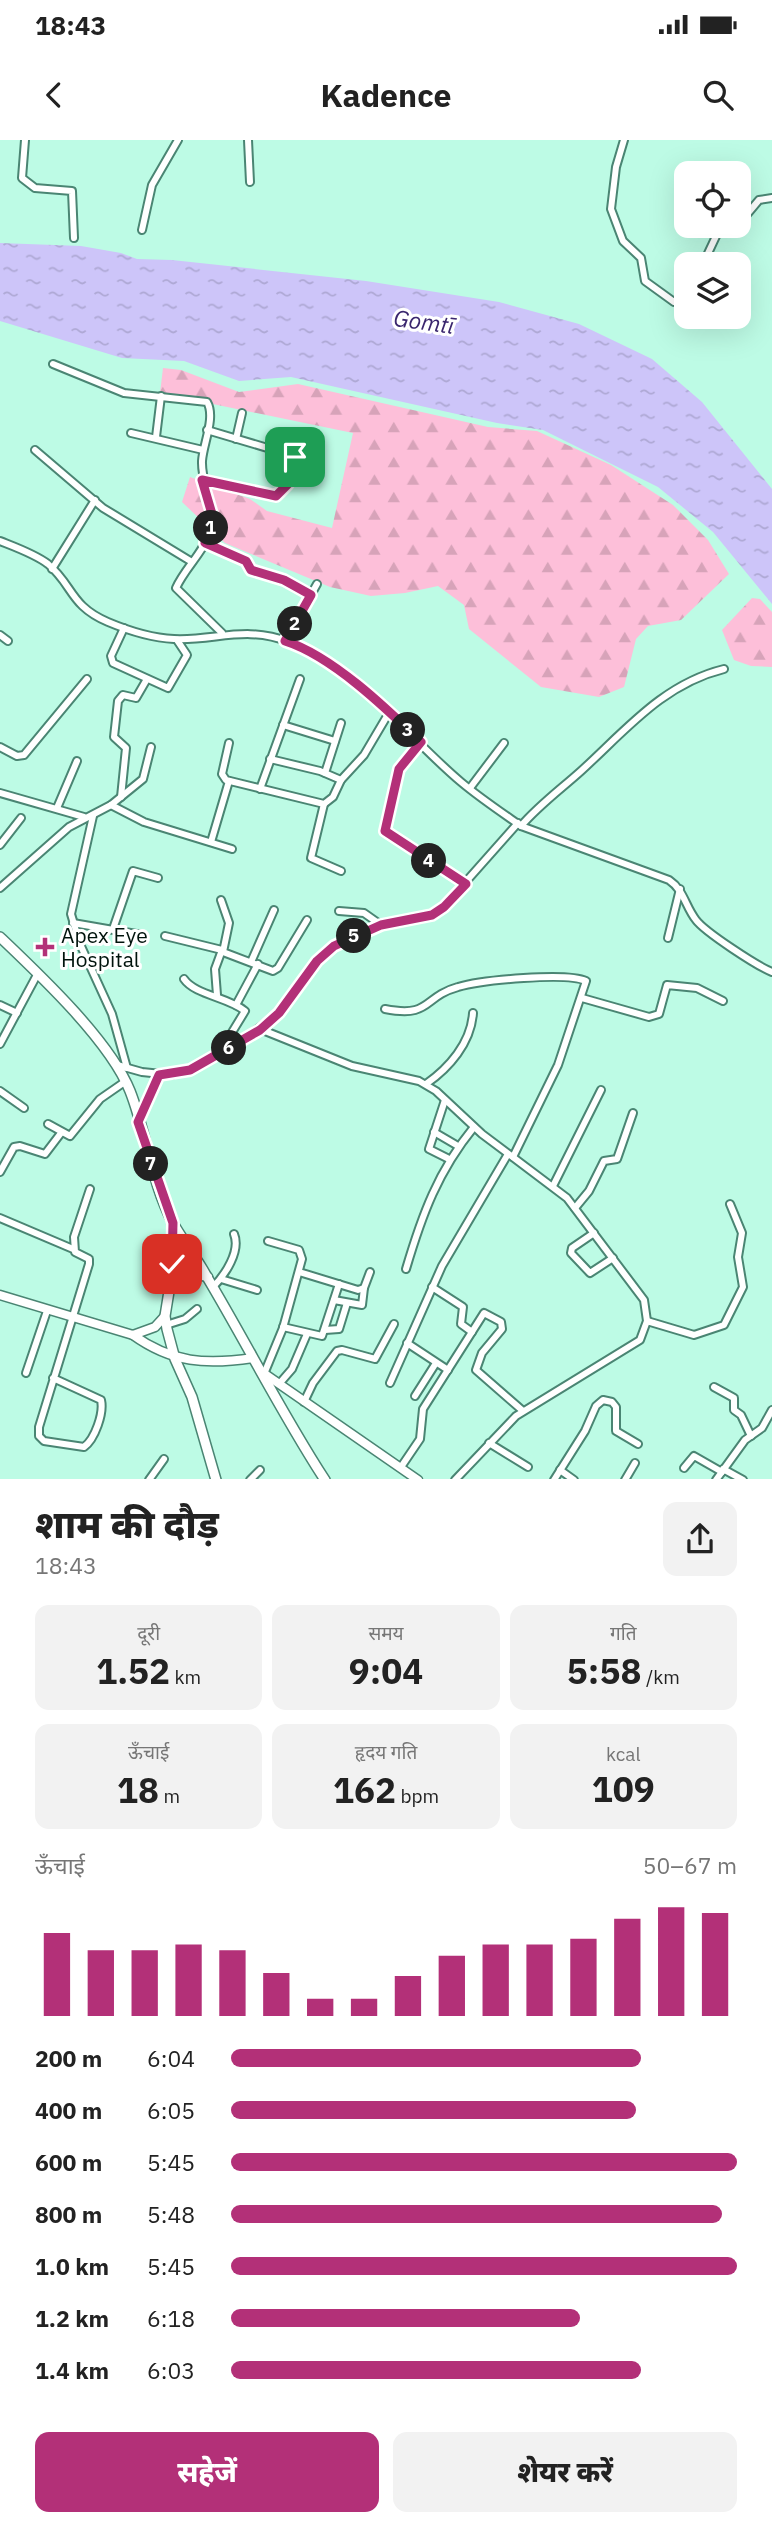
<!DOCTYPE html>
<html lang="hi">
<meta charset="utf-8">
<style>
body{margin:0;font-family:"IBM Plex Sans","Noto Sans Devanagari",sans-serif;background:#f2f2f2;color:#222;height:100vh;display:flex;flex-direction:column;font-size:26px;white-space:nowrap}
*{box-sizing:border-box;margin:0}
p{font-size:23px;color:#767676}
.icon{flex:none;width:38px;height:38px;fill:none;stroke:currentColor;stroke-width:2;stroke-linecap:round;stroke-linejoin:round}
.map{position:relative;height:1339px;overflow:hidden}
.sheet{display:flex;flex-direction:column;background:#fff;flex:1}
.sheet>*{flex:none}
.fabs{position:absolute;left:674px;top:21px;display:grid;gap:14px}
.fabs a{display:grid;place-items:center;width:77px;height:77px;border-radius:14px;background:#fff;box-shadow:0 7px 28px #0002;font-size:35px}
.pin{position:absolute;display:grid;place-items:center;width:60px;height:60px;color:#fff;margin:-30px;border-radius:14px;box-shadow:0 4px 10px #0006}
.km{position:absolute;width:35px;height:35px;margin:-18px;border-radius:50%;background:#222;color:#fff;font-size:19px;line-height:35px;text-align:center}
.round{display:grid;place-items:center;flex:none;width:74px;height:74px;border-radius:14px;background:#f2f2f2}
.headline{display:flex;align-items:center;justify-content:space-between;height:119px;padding:0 35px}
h1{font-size:38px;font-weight:800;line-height:52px}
.stats{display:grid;grid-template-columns:repeat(3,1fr);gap:10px;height:119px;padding:7px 35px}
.stats div{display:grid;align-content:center;border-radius:14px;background:#f2f2f2;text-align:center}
.stats b{font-size:35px;font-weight:800}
.stats small{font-size:19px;font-weight:400}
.stats p{font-size:19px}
.chart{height:196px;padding:14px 35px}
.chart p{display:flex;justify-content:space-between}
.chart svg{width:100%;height:126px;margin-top:7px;stroke:#b33078;stroke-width:6}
.action{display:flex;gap:14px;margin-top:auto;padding:14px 35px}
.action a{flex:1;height:80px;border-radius:14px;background:#b33078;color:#fff;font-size:28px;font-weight:800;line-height:80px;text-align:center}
.action a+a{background:#f2f2f2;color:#222}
ul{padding:0 35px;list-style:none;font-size:23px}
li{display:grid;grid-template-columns:112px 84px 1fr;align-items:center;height:52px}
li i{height:18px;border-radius:9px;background:#b33078}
.status{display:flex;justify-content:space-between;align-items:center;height:49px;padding:0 35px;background:#fff;direction:ltr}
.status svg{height:19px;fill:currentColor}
header{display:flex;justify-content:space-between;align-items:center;height:91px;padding:0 35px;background:#fff;font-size:32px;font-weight:800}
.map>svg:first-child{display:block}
</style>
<div class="status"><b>18:43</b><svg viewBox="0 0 49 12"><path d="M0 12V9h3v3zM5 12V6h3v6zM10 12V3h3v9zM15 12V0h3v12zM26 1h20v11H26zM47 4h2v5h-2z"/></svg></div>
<header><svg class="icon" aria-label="back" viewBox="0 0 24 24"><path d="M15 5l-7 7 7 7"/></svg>Kadence<svg class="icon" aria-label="search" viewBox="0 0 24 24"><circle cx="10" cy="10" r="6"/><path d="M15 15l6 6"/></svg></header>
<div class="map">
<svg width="772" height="1340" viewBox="0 0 772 1340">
<defs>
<pattern id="forest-firs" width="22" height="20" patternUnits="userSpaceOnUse" patternTransform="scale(1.75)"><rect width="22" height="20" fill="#fdbfd9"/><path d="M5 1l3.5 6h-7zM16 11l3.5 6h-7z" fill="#d7a3b9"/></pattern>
<pattern id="water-ripples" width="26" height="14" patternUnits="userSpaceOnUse" patternTransform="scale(1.75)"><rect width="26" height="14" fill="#cdc5f9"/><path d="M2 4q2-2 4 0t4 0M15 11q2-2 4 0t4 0" fill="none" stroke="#aea8d4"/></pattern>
</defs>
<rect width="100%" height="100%" fill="#bdfbe5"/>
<g fill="url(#forest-firs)">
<path d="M163,228L181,230L239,252L298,244L488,287L537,291L611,325L673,365L708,400L729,434L681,480L648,486L636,499L624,547L599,557L541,547L469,489L464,465L438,446L405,453L371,456L330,447L225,403L182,362L190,337L250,359L267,371L332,388L353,293L160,253Z"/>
<path d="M752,458L760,459L772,472V527L751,526L734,520L722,490Z"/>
</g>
<path fill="url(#water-ripples)" d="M0,103L81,106L121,113L137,119L172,120L366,141L499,162L579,184L652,219L702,262L772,349V464L713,392L658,347L543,290L497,283L291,237L239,241L184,221L122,218L0,181Z"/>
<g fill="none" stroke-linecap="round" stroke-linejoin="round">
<g stroke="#4a8573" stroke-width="10">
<g id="minor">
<path d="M25,0L22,38L35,48L72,51L74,98"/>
<path d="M248,0L250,42"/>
<path d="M624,0L616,27L611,69L623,101L641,118L645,141L674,162L686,159"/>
<path d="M738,85L759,60L772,58"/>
<path d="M142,90L152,45L178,0"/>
<path d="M703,124L718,92L738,86"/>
<path d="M53,224L124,253L207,262C216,277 203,304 202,321C201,345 217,370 210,391C204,412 185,428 176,448L222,493"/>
<path d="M131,293L203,310"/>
<path d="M156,297L161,256"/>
<path d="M236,299L242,273"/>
<path d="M35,310L103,368L192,422"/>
<path d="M203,340L276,356L288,344L296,322L291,315L207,290"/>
<path d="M0,401C15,407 35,414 48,424C73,445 70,466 108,482C127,490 152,498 174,499C216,501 245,485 289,502C360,530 405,595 461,642C480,658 501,672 521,686L669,740C684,750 685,766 696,780C705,792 757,826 772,832"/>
<path d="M205,403L246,421L251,430L284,440L311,455"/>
<path d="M52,429L95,360"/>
<path d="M124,488L111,516L113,523L168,548L187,515L177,500"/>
<path d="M0,495L8,501"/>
<path d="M285,501L317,444"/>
<path d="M283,585L335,601"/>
<path d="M421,602L399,629L385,691L466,744"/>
<path d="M229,603L222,634L226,640L324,664L333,657L341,640L364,615L390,571"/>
<path d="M0,607L17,616L24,615L87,539"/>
<path d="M270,619L320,631L341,640"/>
<path d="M325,633L341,583"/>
<path d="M470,648L504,603"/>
<path d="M260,649L300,539"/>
<path d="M0,653L84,677"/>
<path d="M121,657L126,608L114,597L118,561L123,555L136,558L147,539"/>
<path d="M324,664L311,718L341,731"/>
<path d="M111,665L144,682L232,709"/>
<path d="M57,668L77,621"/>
<path d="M93,676L71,774L80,804L112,874L127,928"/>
<path d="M521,686C539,665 561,649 581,631C626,590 663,544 724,529"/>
<path d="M211,702L229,641"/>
<path d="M0,705L21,678"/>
<path d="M0,748L69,687L111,665L143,639L151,607"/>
<path d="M221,760L229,783L223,812L273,831L278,828L307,780"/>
<path d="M339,771L364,773L381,785"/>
<path d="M73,783L142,795"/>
<path d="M113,789L133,731L158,738"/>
<path d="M165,796L222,810L215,829L217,855"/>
<path d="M668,798L680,749"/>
<path d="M251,822L274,770"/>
<path d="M184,839C195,855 228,857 245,871L220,912"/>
<path d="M582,858L649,877L659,874L667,845L697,848L723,861"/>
<path d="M0,865L17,873"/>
<path d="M236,865L258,824"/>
<path d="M385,869C432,878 422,857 458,847C481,840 567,832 586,841L558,925L513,1017"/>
<path d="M260,889L352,926L419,941L436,951L482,994L567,1058L644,1160L647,1181L640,1200L516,1276L455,1340"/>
<path d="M0,904L38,833"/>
<path d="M117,925L142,932L171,935L190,930L243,900L279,873L317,821L334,806L369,789L439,772L518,683"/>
<path d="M426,944C449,928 471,903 473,873"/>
<path d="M0,951L24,968"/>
<path d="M445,960L429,1009L449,1019"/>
<path d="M139,981L159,935"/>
<path d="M48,984L70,996L100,959L126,941"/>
<path d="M434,992L458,1006"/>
<path d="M0,1032L14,1007L20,1006L45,1014L61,993"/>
<path d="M553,1046L601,950"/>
<path d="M575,1068L589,1051L604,1021L617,1019L633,973"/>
<path d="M0,1078L73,1109"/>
<path d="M594,1093L572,1108L571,1113L590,1133L613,1118"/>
<path d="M406,1129C422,1075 438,1031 474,987"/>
<path d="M299,1132L358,1150L364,1148L370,1132"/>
<path d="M221,1139L257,1150"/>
<path d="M213,1147C225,1135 241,1111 234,1094"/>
<path d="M432,1147L463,1167L461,1184L472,1192"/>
<path d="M334,1160L362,1165L364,1148"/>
<path d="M647,1181L694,1195L724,1185L743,1147L738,1117L742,1093L730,1064"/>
<path d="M166,1185L185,1179L197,1169"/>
<path d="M283,1187L322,1196L339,1144"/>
<path d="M325,1190L339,1189L347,1163"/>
<path d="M407,1203L448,1230"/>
<path d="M26,1233L47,1171"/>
<path d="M264,1234L283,1188L302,1119L299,1110L268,1101"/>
<path d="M53,1238L101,1260C104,1273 95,1299 84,1307L44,1301L39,1296V1287L89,1124V1119L75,1112L74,1097L90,1049"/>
<path d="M390,1243L442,1126L508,1014"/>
<path d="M279,1244L292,1229L307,1194"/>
<path d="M714,1247L734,1258V1270L741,1275L751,1296"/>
<path d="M415,1256L436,1223"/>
<path d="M304,1262L313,1243L337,1211L342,1210L375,1219L394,1184"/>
<path d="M489,1303L528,1327"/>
<path d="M401,1327L420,1299L423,1269L484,1173L501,1182L502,1189L482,1213L476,1230L523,1271"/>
<path d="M684,1328L694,1316L722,1332"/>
<path d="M723,1329L743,1340"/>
<path d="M560,1330L574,1340"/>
<path d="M149,1340L164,1319"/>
<path d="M250,1340L260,1330"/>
<path d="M554,1340L585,1291L596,1266L603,1260L612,1262L616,1267V1291L638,1304"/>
<path d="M625,1340L635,1323"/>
<path d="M716,1340L745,1300L762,1288L772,1270"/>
</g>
</g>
<g stroke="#4a8573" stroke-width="11">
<g id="tertiary">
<path d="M169,1151L191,1134L208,1137"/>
<path d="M0,1155L133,1195L155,1187L165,1176"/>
<path d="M133,1195C172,1223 206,1225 253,1218"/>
<path d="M262,1232L418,1340"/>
</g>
</g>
<g stroke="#4a8573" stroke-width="12">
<g id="secondary">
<path d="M0,797C40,835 110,901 130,951C147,994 151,1042 173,1083C183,1101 197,1118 207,1137C247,1204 282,1274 325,1340"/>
<path d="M173,1085L171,1139L165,1176L167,1189L175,1219L192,1257L216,1340"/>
</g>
</g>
<use href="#minor" stroke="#fff" stroke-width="6"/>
<use href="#tertiary" stroke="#fff" stroke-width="8"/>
<use href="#secondary" stroke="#fff" stroke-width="9"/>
</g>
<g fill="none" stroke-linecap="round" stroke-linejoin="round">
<g stroke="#fff" stroke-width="14">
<path id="route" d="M172,1124L173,1083L138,982L159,935L190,930L260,890L279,873L317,821L334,806L381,785L432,775L444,767L466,744L385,691L399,629L421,602C386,568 332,516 285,501L311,455L284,440L251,430L246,421L205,403L212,374L202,340L276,356L288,344L295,317"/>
</g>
<use href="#route" stroke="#b33078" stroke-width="9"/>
</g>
<path fill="#b33078" stroke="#fff" stroke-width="2.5" d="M41.5 796.5h7v7h7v7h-7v7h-7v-7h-7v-7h7z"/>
<g text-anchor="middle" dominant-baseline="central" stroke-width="6" stroke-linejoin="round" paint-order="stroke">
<g font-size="21" fill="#00130c" stroke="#fff" text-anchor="start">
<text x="61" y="795">Apex Eye<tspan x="61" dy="24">Hospital</tspan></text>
</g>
<g font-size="23" font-style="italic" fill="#3a266e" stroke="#fff">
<text transform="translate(424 181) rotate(8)">Gomtī</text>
</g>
</g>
</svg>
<div class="fabs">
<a><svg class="icon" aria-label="locate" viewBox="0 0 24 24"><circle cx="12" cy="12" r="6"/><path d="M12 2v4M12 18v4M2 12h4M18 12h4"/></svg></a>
<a><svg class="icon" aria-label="layers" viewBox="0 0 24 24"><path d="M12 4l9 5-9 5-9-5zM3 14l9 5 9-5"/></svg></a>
</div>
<div class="pin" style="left:295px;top:317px;background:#1e9e55"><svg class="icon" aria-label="arrive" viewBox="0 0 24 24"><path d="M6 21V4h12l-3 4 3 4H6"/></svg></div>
<div class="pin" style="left:172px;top:1124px;background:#d93025"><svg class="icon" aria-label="check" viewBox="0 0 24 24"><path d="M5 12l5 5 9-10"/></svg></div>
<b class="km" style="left:211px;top:388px">1</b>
<b class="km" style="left:295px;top:484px">2</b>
<b class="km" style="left:408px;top:590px">3</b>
<b class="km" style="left:429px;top:721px">4</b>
<b class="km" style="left:354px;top:796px">5</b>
<b class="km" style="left:229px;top:908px">6</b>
<b class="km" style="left:151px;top:1024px">7</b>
</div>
<section class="sheet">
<div class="headline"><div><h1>शाम की दौड़</h1><p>18:43</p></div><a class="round"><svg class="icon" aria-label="share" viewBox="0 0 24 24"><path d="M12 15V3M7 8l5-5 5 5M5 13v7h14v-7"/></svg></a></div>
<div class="stats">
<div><p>दूरी</p><b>1.52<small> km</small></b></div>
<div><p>समय</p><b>9:04</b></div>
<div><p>गति</p><b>5:58<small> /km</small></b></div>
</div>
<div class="stats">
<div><p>ऊँचाई</p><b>18<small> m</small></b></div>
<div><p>हृदय गति</p><b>162<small> bpm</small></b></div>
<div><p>kcal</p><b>109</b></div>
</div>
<div class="chart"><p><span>ऊँचाई</span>50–67 m</p>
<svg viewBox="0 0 160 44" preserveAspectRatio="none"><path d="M5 44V15M15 44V21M25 44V21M35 44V19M45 44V21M55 44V29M65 44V38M75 44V38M85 44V30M95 44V23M105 44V19M115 44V19M125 44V17M135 44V10M145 44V6M155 44V8"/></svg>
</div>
<ul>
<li><b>200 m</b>6:04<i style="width:81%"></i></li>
<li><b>400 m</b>6:05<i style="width:80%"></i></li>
<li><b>600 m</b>5:45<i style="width:100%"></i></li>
<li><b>800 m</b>5:48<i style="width:97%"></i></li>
<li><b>1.0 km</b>5:45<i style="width:100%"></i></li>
<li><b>1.2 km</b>6:18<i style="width:69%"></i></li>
<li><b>1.4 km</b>6:03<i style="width:81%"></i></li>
</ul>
<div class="action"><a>सहेजें</a><a>शेयर करें</a></div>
</section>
